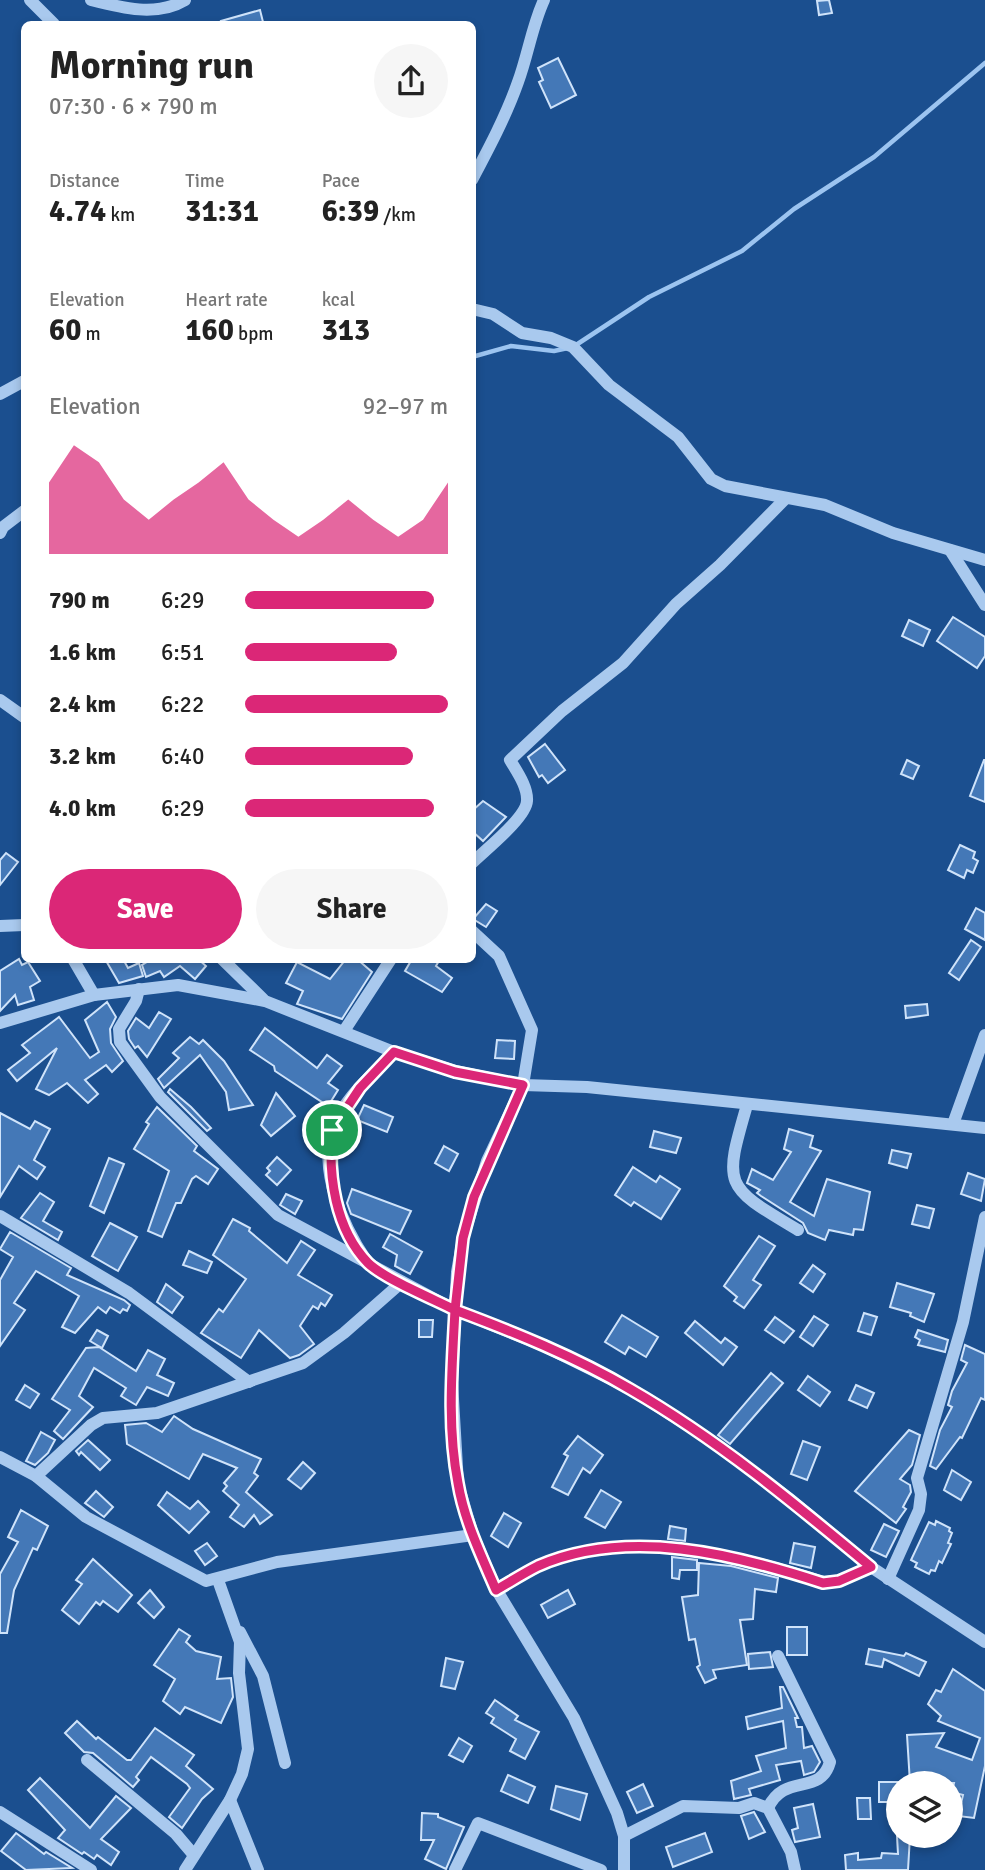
<!DOCTYPE html>
<meta charset="utf-8">
<style>
body{margin:0;font-family:Signika,sans-serif;background:#f6f6f6;color:#222;height:100vh;display:flex;flex-direction:column;font-size:26px;white-space:nowrap}
*{box-sizing:border-box;margin:0}
p{font-size:23px;color:#767676}
.icon{flex:none;width:38px;height:38px;fill:none;stroke:currentColor;stroke-width:2;stroke-linecap:round;stroke-linejoin:round}
.map{position:relative;flex:1;overflow:hidden}
.sheet{position:absolute;left:21px;top:21px;width:455px;height:942px;display:flex;flex-direction:column;background:#fff;border-radius:10px;box-shadow:0 4px 10px #0003}
.sheet>*{flex:none}
.buttons{position:absolute;left:886px;top:1771px;display:grid;gap:14px}
.buttons a{display:grid;place-items:center;width:77px;height:77px;border-radius:50%;background:#fff;box-shadow:0 4px 10px #0003;font-size:35px}
.pin{position:absolute;display:grid;place-items:center;width:60px;height:60px;color:#fff;margin:-30px;border:4px solid #fff;border-radius:50%;box-shadow:0 2px 7px #0007}
.round{display:grid;place-items:center;flex:none;width:74px;height:74px;border-radius:37px;background:#f6f6f6}
.overview{display:flex;align-items:center;justify-content:space-between;height:119px;padding:0 28px}
h1{font-size:38px;font-weight:800;line-height:52px}
.metrics{display:grid;grid-template-columns:repeat(3,1fr);gap:10px;height:119px;padding:7px 28px}
.metrics div{display:grid;align-content:center}
.metrics b{font-size:30px;font-weight:800}
.metrics small{font-size:19px;font-weight:400}
.metrics p{font-size:19px}
.chart{height:196px;padding:14px 28px}
.chart p{display:flex;justify-content:space-between}
.chart svg{width:100%;height:126px;margin-top:7px;fill:#db2777;opacity:.7}
.cta{display:flex;gap:14px;margin-top:auto;padding:14px 28px}
.cta a{flex:1;height:80px;border-radius:42px;background:#db2777;color:#fff;font-size:28px;font-weight:800;line-height:80px;text-align:center}
.cta a+a{background:#f6f6f6;color:#222}
ul{padding:0 28px;list-style:none;font-size:23px}
li{display:grid;grid-template-columns:112px 84px 1fr;align-items:center;height:52px}
li i{height:18px;border-radius:9px;background:#db2777}
.map>svg:first-child{display:block}
</style>
<div class="map">
<svg width="985" height="1870" viewBox="0 0 985 1870">
<rect width="100%" height="100%" fill="#1b4f8f"/>
<g fill="none" stroke-linecap="round" stroke-linejoin="round">
<g stroke="#9cc4f0" stroke-width="4.5">
<path d="M576,345L649,297L742,251L794,209L874,157L985,63"/>
<path d="M472,357L511,346L554,351L568,348"/>
</g>
</g>
<g fill="#4478b7" stroke="#cfe3fa" stroke-width="2">
<path d="M829,0L832,13L819,15L817,1Z"/>
<path d="M260,10L263,22L222,24L221,21Z"/>
<path d="M558,58L576,95L551,108L539,82L543,80L538,68Z"/>
<path d="M953,617L985,637V656L977,668L937,641Z"/>
<path d="M909,620L930,630L923,646L902,636Z"/>
<path d="M545,744L565,770L548,783L542,775L539,777L528,757Z"/>
<path d="M907,760L919,766L913,779L901,774Z"/>
<path d="M984,760H985V802L970,796Z"/>
<path d="M483,801L506,817L483,841L472,831V811Z"/>
<path d="M960,845L975,852L973,858L978,861L973,873L967,870L964,878L948,870Z"/>
<path d="M6,853L18,862L0,885V860Z"/>
<path d="M486,904L497,911L486,927L473,919Z"/>
<path d="M976,908L985,913V940L965,929Z"/>
<path d="M971,940L981,947L959,980L949,973Z"/>
<path d="M19,959L22,965L28,962L40,981L30,987L34,1000L18,1005L15,995L0,1011V971Z"/>
<path d="M105,959H123L128,968L139,963L143,976L119,983Z"/>
<path d="M152,959H198L206,966L195,979L180,966L164,977L160,971L146,977L142,965Z"/>
<path d="M346,959H357L372,972L342,1019L297,1004L303,991L286,983L297,962L330,979Z"/>
<path d="M412,959H440L436,966L452,978L442,992L405,971Z"/>
<path d="M107,1002L116,1017L110,1029L111,1043L123,1061L112,1072L106,1065L85,1080L98,1094L88,1103L67,1083L49,1095L36,1089L57,1048L17,1081L8,1070L30,1053L22,1045L59,1017L90,1058L99,1052L85,1020Z"/>
<path d="M927,1004L928,1015L906,1018L905,1006Z"/>
<path d="M159,1012L171,1019L147,1057L138,1046L135,1048L129,1039L128,1031L136,1018L149,1028Z"/>
<path d="M265,1028L317,1068L327,1055L342,1066L328,1083L338,1090L328,1106L275,1071L274,1066L250,1050Z"/>
<path d="M190,1037L199,1044L203,1040L224,1061L253,1105L229,1110L226,1092L200,1055L164,1088L158,1079L179,1058L173,1053Z"/>
<path d="M497,1040L515,1041L514,1059L495,1058Z"/>
<path d="M170,1089L191,1107L211,1128L207,1131L168,1092Z"/>
<path d="M276,1093L295,1116L271,1136L261,1125Z"/>
<path d="M364,1105L393,1117L387,1132L357,1120Z"/>
<path d="M157,1107L197,1146L194,1151L218,1169L208,1184L196,1176L192,1179L181,1203H176L162,1237L148,1231L169,1171L134,1149L149,1124L146,1122Z"/>
<path d="M0,1113L30,1129L35,1121L50,1129L34,1160L45,1167L37,1179L19,1166L0,1197Z"/>
<path d="M789,1129L813,1136L810,1147L821,1151L790,1202L814,1216L827,1179L870,1192L863,1230L854,1229L853,1235L829,1230L825,1240L808,1233L803,1223L761,1196L757,1193L760,1190L747,1183L752,1169L773,1180L791,1152L784,1149Z"/>
<path d="M654,1131L681,1138L676,1153L650,1147Z"/>
<path d="M444,1146L458,1154L449,1171L435,1163Z"/>
<path d="M892,1150L911,1154L907,1168L889,1163Z"/>
<path d="M277,1157L291,1170L277,1185L266,1175L270,1171L267,1168Z"/>
<path d="M109,1158L124,1164L104,1213L90,1206Z"/>
<path d="M633,1167L656,1182L660,1176L680,1189L661,1219L634,1202L631,1206L615,1195Z"/>
<path d="M968,1173L985,1179L981,1201L961,1194Z"/>
<path d="M352,1189L411,1211L400,1234L351,1214L347,1203Z"/>
<path d="M40,1193L54,1202L43,1221L62,1232L58,1240L21,1218Z"/>
<path d="M286,1194L302,1201L295,1214L280,1205Z"/>
<path d="M917,1205L934,1209L929,1228L912,1224Z"/>
<path d="M233,1219L250,1228L249,1231L287,1263L301,1241L315,1250L298,1275L332,1295L325,1306L321,1303L318,1309L313,1306L300,1326L314,1344L299,1355L290,1358L259,1330L241,1358L201,1333L219,1309L223,1312L246,1279L213,1255Z"/>
<path d="M110,1223L137,1237L118,1271L92,1256Z"/>
<path d="M10,1232L71,1268L67,1275L124,1300L130,1305L127,1311L123,1309L120,1313L110,1307L106,1313L98,1307L75,1333L62,1327L79,1296L36,1271L14,1303L25,1310L0,1346V1280L13,1257L0,1249Z"/>
<path d="M390,1234L422,1252L410,1274L395,1266L397,1255L383,1247Z"/>
<path d="M759,1236L775,1246L753,1280L761,1285L744,1308L734,1301L737,1297L724,1286Z"/>
<path d="M189,1251L212,1262L207,1273L183,1265Z"/>
<path d="M813,1265L825,1274L813,1292L800,1283Z"/>
<path d="M897,1283L934,1294L924,1322L910,1316L911,1313L890,1307Z"/>
<path d="M166,1284L183,1297L172,1313L157,1302Z"/>
<path d="M864,1313L877,1317L871,1335L858,1331Z"/>
<path d="M622,1315L658,1337L646,1357L629,1347L625,1354L605,1342Z"/>
<path d="M814,1316L828,1325L813,1346L800,1337Z"/>
<path d="M775,1317L794,1331L784,1343L765,1330Z"/>
<path d="M419,1320H433L432,1337H419Z"/>
<path d="M695,1321L721,1343L725,1338L737,1347L723,1365L685,1333Z"/>
<path d="M97,1330L108,1336L102,1348L90,1341Z"/>
<path d="M918,1330L948,1340L945,1352L918,1345L920,1340L915,1337Z"/>
<path d="M965,1345L985,1354V1400L981,1398L962,1438L960,1437L936,1469L930,1466L940,1430L952,1407L948,1405L952,1391L967,1363L961,1360Z"/>
<path d="M99,1347L136,1371L148,1350L165,1359L157,1375L174,1383L168,1396L147,1387L136,1405L121,1396L126,1388L94,1368L79,1396L93,1407L63,1439L54,1431L70,1410L52,1399L86,1348Z"/>
<path d="M771,1373L783,1383L730,1444L718,1435Z"/>
<path d="M808,1376L830,1392L820,1406L798,1390Z"/>
<path d="M25,1385L39,1394L30,1408L16,1400Z"/>
<path d="M856,1385L874,1393L867,1408L849,1400Z"/>
<path d="M174,1416L193,1429L261,1459L254,1473L258,1476L246,1492L272,1515L260,1524L254,1515L244,1527L230,1517L239,1505L223,1491L227,1486L224,1483L237,1468L203,1454L189,1479L127,1444L125,1425L146,1423L162,1432Z"/>
<path d="M909,1430L920,1435L912,1465L900,1479L910,1485L911,1492L903,1507L906,1509L896,1523L855,1491Z"/>
<path d="M41,1432L55,1440L48,1453L35,1465L26,1461Z"/>
<path d="M578,1436L603,1455L590,1473L583,1468L568,1495L552,1487L568,1456L564,1454Z"/>
<path d="M88,1440L110,1460L100,1470L81,1452L79,1455L76,1451Z"/>
<path d="M803,1441L820,1447L807,1480L791,1474Z"/>
<path d="M303,1462L315,1473L301,1489L288,1479Z"/>
<path d="M952,1470L971,1482L961,1500L944,1490Z"/>
<path d="M601,1490L621,1502L605,1528L585,1517Z"/>
<path d="M96,1491L113,1507L104,1517L85,1503Z"/>
<path d="M167,1492L190,1509L198,1501L209,1512L189,1533L158,1505Z"/>
<path d="M21,1510L48,1526L37,1550L33,1548L14,1590L7,1633H0V1574L18,1542L8,1537Z"/>
<path d="M504,1513L521,1523L508,1547L491,1536Z"/>
<path d="M936,1521L950,1528L949,1531L952,1533L948,1543L951,1544L942,1563L939,1561L935,1571L931,1570L929,1574L915,1567L917,1563L911,1560L929,1522L935,1525Z"/>
<path d="M884,1524L899,1531L886,1557L871,1550Z"/>
<path d="M670,1526L686,1529L685,1541L668,1539Z"/>
<path d="M207,1543L217,1556L205,1565L195,1551Z"/>
<path d="M794,1543L815,1547L811,1568L790,1563Z"/>
<path d="M672,1557L697,1560V1570H680L679,1579L672,1578Z"/>
<path d="M93,1559L132,1595L118,1612L103,1601L100,1605L96,1602L79,1624L62,1610L82,1584L76,1580Z"/>
<path d="M699,1563L731,1566L778,1578L776,1592L755,1589L753,1619L740,1620L747,1665L713,1670L716,1678L705,1683L697,1667L700,1665L695,1639L689,1640L682,1597L698,1595Z"/>
<path d="M150,1590L164,1607L154,1618L138,1603Z"/>
<path d="M568,1590L575,1604L548,1618L541,1605Z"/>
<rect x="787" y="1627" width="20" height="28"/>
<path d="M179,1629L190,1636L186,1642L196,1651L221,1657L217,1679L231,1678L233,1697L221,1723L185,1707L180,1714L163,1701L175,1679L154,1665Z"/>
<path d="M869,1649L904,1656L906,1653L926,1662L919,1676L884,1659L882,1667L866,1664Z"/>
<path d="M770,1652L773,1667L749,1669L748,1654Z"/>
<path d="M446,1658L463,1662L455,1689L441,1686Z"/>
<path d="M953,1669L985,1691V1766L974,1818L958,1816L963,1795L952,1792L954,1783H910L907,1735L944,1733L936,1747L972,1760L980,1738L938,1721L941,1716L928,1704L936,1690L941,1692Z"/>
<path d="M780,1687H783L798,1718H795L797,1727H802L804,1748L812,1746L820,1762L814,1772L804,1775L801,1761L776,1765L780,1780L749,1789L751,1795L734,1799L731,1781L761,1771L756,1756L786,1748L783,1721L748,1729L746,1717L782,1708Z"/>
<path d="M495,1700L518,1716L515,1720L539,1732L525,1759L510,1751L516,1739L491,1723L494,1718L486,1713Z"/>
<path d="M77,1721L96,1739L98,1737L127,1760H131L155,1728L194,1755L186,1766L213,1789L202,1799L182,1828L169,1817L190,1788L187,1784L151,1757L136,1777L139,1780L133,1787L93,1753L84,1752L65,1733Z"/>
<path d="M459,1738L472,1746L463,1762L449,1755Z"/>
<path d="M508,1775L535,1787L528,1803L501,1791Z"/>
<path d="M40,1778L90,1828L116,1796L131,1808L101,1839L119,1852L111,1865L97,1855L94,1859L84,1852L82,1854L58,1838L65,1830L28,1790Z"/>
<rect x="879" y="1782" width="19" height="20"/>
<path d="M643,1784L653,1806L637,1813L627,1792Z"/>
<path d="M556,1786L587,1794L580,1820L551,1809Z"/>
<path d="M857,1798H870L871,1819H858Z"/>
<path d="M813,1804L820,1837L795,1842L792,1830L798,1828L794,1808Z"/>
<path d="M754,1812L765,1832L749,1839L741,1816Z"/>
<path d="M422,1813L438,1814V1817L464,1827L446,1869L425,1859L434,1840H421Z"/>
<path d="M16,1833L44,1854L46,1852L72,1868L26,1870L1,1851Z"/>
<path d="M705,1833L712,1852L673,1867L666,1847Z"/>
<path d="M897,1836H910L908,1870H846L845,1855L858,1853V1860L881,1858L882,1853L898,1854Z"/>
</g>
<g fill="none" stroke-linecap="round" stroke-linejoin="round">
<g stroke="#a9c9ee" stroke-width="12">
<path d="M30,0L54,24"/>
<path d="M91,0C122,8 157,17 185,0"/>
<path d="M472,180C489,148 506,116 518,82C528,55 532,26 544,0"/>
<path d="M472,309L493,314L522,333L551,338L573,347L609,385L678,437L711,479L725,486L825,505L893,533L985,560"/>
<path d="M0,394L24,381"/>
<path d="M0,533L3,527L24,511"/>
<path d="M950,550L985,605"/>
<path d="M0,700L24,717"/>
<path d="M472,863C485,850 526,818 527,801C528,787 517,772 510,760L562,711L623,663L676,604L720,565L786,498"/>
<path d="M0,926L24,925"/>
<path d="M472,931L499,956L532,1030L523,1085L487,1161L463,1238L457,1272L452,1382L458,1484L473,1535L496,1589L574,1718L617,1813L624,1836V1870"/>
<path d="M73,959L94,995"/>
<path d="M222,959L263,999"/>
<path d="M139,989L136,1001L119,1029L120,1042L160,1097L278,1215L455,1310L544,1346L629,1388L704,1436L790,1499L871,1567L985,1642"/>
<path d="M0,1023L94,995L178,985L265,1001L394,1052L455,1071L523,1085L587,1087L985,1128"/>
<path d="M344,1031L391,959"/>
<path d="M747,1105C723,1187 724,1186 798,1230"/>
<path d="M953,1124L985,1035"/>
<path d="M0,1216L129,1293L249,1382"/>
<path d="M366,1260C343,1226 318,1170 333,1128C344,1098 372,1075 394,1052"/>
<path d="M0,1457L36,1476L86,1517L206,1581L277,1562L473,1535"/>
<path d="M36,1476L91,1425L103,1418L157,1413L303,1363L344,1333L402,1282"/>
<path d="M888,1579L919,1510L921,1494L917,1478L963,1322L985,1217"/>
<path d="M496,1589C510,1582 524,1573 538,1566C628,1527 734,1554 823,1582L840,1581L871,1567"/>
<path d="M240,1632L263,1676L285,1763"/>
<path d="M87,1760L176,1834L193,1854"/>
<path d="M230,1800L258,1870"/>
<path d="M768,1808C785,1772 820,1797 830,1762L778,1656"/>
<path d="M0,1812L91,1870"/>
<path d="M624,1836L683,1806L739,1808L754,1803L768,1808L791,1852L795,1870"/>
<path d="M185,1870L230,1800L242,1774L248,1749L239,1673L240,1642L218,1580"/>
<path d="M455,1870L478,1823L601,1870"/>
</g>
</g>
<g fill="none" stroke-linecap="round" stroke-linejoin="round">
<g stroke="#fff" stroke-width="14">
<path id="route" d="M332,1130C328,1175 335,1229 368,1263C383,1278 433,1299 455,1310C452,1368 447,1426 458,1483C464,1520 481,1555 496,1590C510,1582 524,1573 538,1566C628,1527 734,1554 823,1583L839,1581L871,1567C794,1503 717,1439 630,1389C576,1357 514,1332 455,1310L463,1238L474,1197L523,1085L455,1072L394,1052L360,1088L332,1130"/>
</g>
<use href="#route" stroke="#db2777" stroke-width="9"/>
</g>
</svg>
<div class="buttons">
<a><svg class="icon" aria-label="layers" viewBox="0 0 24 24"><path d="M12 4l9 5-9 5-9-5zM3 14l9 5 9-5"/></svg></a>
</div>
<div class="pin" style="left:332px;top:1130px;background:#1e9e55"><svg class="icon" aria-label="arrive" viewBox="0 0 24 24"><path d="M6 21V4h12l-3 4 3 4H6"/></svg></div>
<section class="sheet">
<div class="overview"><div><h1>Morning run</h1><p>07:30 · 6 × 790 m</p></div><a class="round"><svg class="icon" aria-label="share" viewBox="0 0 24 24"><path d="M12 15V3M7 8l5-5 5 5M5 13v7h14v-7"/></svg></a></div>
<div class="metrics">
<div><p>Distance</p><b>4.74<small> km</small></b></div>
<div><p>Time</p><b>31:31</b></div>
<div><p>Pace</p><b>6:39<small> /km</small></b></div>
</div>
<div class="metrics">
<div><p>Elevation</p><b>60<small> m</small></b></div>
<div><p>Heart rate</p><b>160<small> bpm</small></b></div>
<div><p>kcal</p><b>313</b></div>
</div>
<div class="chart"><p><span>Elevation</span>92–97 m</p>
<svg viewBox="0 0 160 44" preserveAspectRatio="none"><path d="M0 44V19L10 6L20 12L30 25L40 32L50 25L60 19L70 12L80 25L90 32L100 38L110 32L120 25L130 32L140 38L150 32L160 19V44z"/></svg>
</div>
<ul>
<li><b>790 m</b>6:29<i style="width:93%"></i></li>
<li><b>1.6 km</b>6:51<i style="width:75%"></i></li>
<li><b>2.4 km</b>6:22<i style="width:100%"></i></li>
<li><b>3.2 km</b>6:40<i style="width:83%"></i></li>
<li><b>4.0 km</b>6:29<i style="width:93%"></i></li>
</ul>
<div class="cta"><a>Save</a><a>Share</a></div>
</section>
</div>
